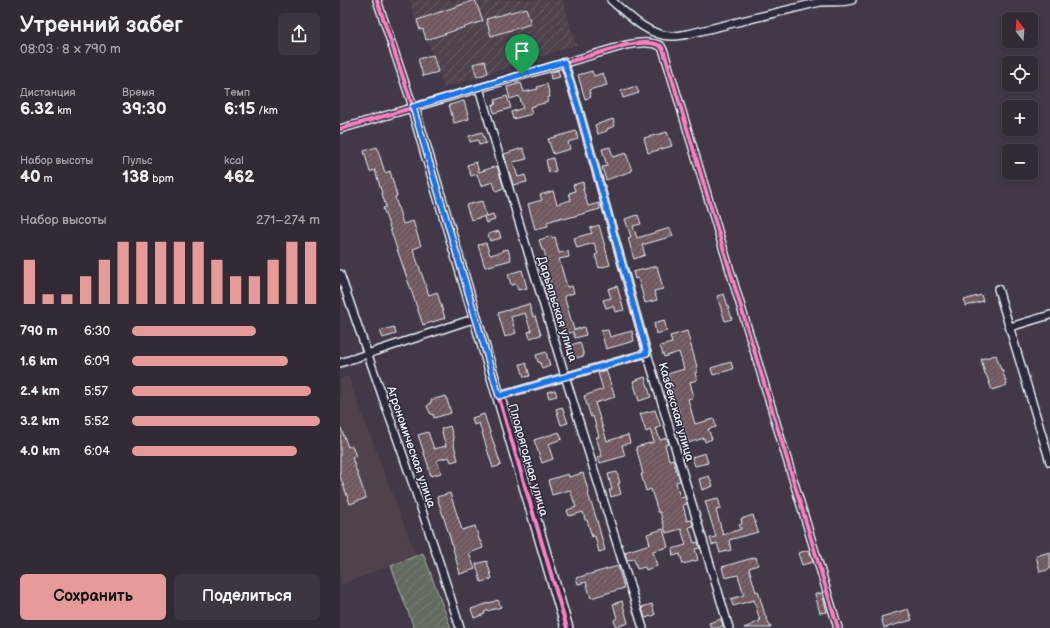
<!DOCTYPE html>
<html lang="ru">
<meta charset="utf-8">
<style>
body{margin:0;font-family:"Balsamiq Sans",sans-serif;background:#3d3641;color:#f1f3f6;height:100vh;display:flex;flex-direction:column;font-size:15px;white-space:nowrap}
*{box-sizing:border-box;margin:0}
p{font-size:13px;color:#a8a7ad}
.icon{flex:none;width:22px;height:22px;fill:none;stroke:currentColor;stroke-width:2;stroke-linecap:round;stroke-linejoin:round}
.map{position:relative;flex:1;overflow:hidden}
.side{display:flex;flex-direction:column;background:#322a35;width:340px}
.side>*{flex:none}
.needle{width:26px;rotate:343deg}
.buttons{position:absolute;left:662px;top:12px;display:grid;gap:8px}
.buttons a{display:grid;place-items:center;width:36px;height:36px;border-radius:6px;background:#322a35;box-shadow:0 2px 6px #0003,0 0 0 1px #4d4650;font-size:20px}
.pin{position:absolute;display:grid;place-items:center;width:34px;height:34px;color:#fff;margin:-41px -17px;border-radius:50% 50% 50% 0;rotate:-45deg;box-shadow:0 0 4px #0007}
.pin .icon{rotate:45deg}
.round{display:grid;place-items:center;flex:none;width:42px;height:42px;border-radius:6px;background:#3d3641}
.overview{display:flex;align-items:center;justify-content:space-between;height:68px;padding:0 20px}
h1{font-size:22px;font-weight:700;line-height:30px}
.metrics{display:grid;grid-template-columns:repeat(3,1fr);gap:6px;height:68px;padding:4px 20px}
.metrics div{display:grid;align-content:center}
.metrics b{font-size:17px;font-weight:700}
.metrics small{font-size:11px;font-weight:400}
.metrics p{font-size:11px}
.chart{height:112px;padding:8px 20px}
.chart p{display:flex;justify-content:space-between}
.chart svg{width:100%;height:72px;margin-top:4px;stroke:#e69b98;stroke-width:6}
.primary-button{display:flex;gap:8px;margin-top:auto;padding:8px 20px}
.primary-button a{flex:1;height:46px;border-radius:6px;background:#e69b98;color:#111;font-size:16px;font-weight:700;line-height:46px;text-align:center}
.primary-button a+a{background:#3d3641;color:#f1f3f6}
ul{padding:0 20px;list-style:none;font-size:13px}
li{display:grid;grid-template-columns:64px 48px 1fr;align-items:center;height:30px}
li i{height:10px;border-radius:5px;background:#e69b98}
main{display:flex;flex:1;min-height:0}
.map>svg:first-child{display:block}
</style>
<main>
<section class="side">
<div class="overview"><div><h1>Утренний забег</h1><p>08:03 · 8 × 790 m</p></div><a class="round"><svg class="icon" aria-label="share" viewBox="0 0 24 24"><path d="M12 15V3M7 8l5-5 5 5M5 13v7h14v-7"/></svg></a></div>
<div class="metrics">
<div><p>Дистанция</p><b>6.32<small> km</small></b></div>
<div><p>Время</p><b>39:30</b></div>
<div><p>Темп</p><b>6:15<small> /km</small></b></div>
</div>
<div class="metrics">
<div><p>Набор высоты</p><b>40<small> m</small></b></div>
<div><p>Пульс</p><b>138<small> bpm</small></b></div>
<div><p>kcal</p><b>462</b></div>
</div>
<div class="chart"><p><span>Набор высоты</span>271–274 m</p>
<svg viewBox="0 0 160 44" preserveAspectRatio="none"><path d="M5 44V17M15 44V38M25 44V38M35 44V27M45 44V17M55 44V6M65 44V6M75 44V6M85 44V6M95 44V6M105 44V17M115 44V27M125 44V27M135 44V17M145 44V6M155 44V6"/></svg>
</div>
<ul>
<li><b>790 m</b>6:30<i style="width:66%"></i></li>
<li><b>1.6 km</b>6:09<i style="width:83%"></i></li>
<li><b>2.4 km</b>5:57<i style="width:95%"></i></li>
<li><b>3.2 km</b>5:52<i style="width:100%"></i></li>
<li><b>4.0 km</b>6:04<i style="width:88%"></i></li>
</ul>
<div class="primary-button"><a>Сохранить</a><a>Поделиться</a></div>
</section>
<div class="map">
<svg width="710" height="628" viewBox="0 0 710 628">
<defs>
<pattern id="industrial-furrows" width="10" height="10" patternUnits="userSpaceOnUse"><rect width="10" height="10" fill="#50424e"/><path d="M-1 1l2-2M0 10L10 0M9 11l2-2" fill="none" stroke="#695e68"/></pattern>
<pattern id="garden-furrows" width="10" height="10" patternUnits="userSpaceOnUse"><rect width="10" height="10" fill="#636b5e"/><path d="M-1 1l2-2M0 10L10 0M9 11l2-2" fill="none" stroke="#798176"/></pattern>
<pattern id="building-hatch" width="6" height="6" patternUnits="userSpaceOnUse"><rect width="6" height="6" fill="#6f585f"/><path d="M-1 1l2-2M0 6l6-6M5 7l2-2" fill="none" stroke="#847077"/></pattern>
</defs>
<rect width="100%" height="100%" fill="#423847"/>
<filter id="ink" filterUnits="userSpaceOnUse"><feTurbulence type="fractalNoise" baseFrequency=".025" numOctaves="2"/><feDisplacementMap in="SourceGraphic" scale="8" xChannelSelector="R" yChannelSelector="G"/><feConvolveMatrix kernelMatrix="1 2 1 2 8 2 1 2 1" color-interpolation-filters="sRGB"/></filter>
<g filter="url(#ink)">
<path fill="#50424e" d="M8,376L76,556L0,585V379Z"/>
<path fill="url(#industrial-furrows)" d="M70,0H223L236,45L104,88L93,55L86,40L83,30L78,31Z"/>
<path fill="url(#garden-furrows)" stroke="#a6aeab" d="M83,553L111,628H74L51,566Z"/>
<g fill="url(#building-hatch)" stroke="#e8f1f8">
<path d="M135,0L143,21L86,40L83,29L80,30L77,20Z"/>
<path d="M186,8L191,24L151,36L146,19Z"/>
<path d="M93,55L98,72L83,76L78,59Z"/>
<path d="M145,61L148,73L137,77L133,64Z"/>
<path d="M218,70L220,77L211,79L210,73Z"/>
<path d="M252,71L254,76L263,73L267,85L249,90L251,97L245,99L238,75Z"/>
<path d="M181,83L184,92L198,89L197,87L207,84L210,97L207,98L208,102L190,107L192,114L173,119L171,112L183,108L179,96L170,99L167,87Z"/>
<path d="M296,86L299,93L283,98L281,91Z"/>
<path d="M167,96L171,108L154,113L152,105L156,104L155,100Z"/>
<path d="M124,101L129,119L114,123L109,105Z"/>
<path d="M273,119L275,126L267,129V131L258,134L255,125Z"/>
<path d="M236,131L238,139L228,142L230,149L213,154L208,139Z"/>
<path d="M142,132L146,143L139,145L138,140L130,142L129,136Z"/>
<path d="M327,132L332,146L308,153L304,138Z"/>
<path d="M37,147L45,173L50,171L57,196L55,197L63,224L73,221L81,246L73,249L89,295L97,292L105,318L83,325L43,208L46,207L35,170L30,172L24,151Z"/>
<path d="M270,147L273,157L286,153L292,171L266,180L262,167L267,166L262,149Z"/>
<path d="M183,148L187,159L173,162L178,177L185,175L187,182L173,185L164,154Z"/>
<path d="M213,158L216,171L209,173L206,160Z"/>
<path d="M136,162L139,172L157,166L164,188L156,191L153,182L141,186L137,174L131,176L127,165Z"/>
<path d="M243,182L244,189H243L248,206L259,203L260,209L224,219L223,217L207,222L208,226L195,229L188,204L202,200L200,195L213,191L217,204L231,200L229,193L235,191L233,185Z"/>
<path d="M142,201L146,216L131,220L126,205Z"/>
<path d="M153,214L155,220L146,223L144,217Z"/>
<path d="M298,215L301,224L293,226L297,238L330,228L333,236L302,245L305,255L294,259L288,238L291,237L285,219Z"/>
<path d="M259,225L270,265L259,268L255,255L258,254L254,243L237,248L234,238L252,233L250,228Z"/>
<path d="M159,231L161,238L150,241L148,234Z"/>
<path d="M211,236L212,238L215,237L219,253L228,251L229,257L219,259L227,287L232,286L234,293L224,296L234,330L244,327L246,335L235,338L233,332L225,334L214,298L208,300L204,285L210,283L204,264L207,263L204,250H202L199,240Z"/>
<path d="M146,243L150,255L162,252V250L168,249L171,260L145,267L138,245Z"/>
<path d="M317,266L323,289L314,291L317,300L305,303L298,278L295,279L293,272Z"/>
<path d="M182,270L187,288L178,290L176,284L171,285L168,274Z"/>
<path d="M277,286L284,310L275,312L273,306L266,308L263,300L271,298L268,289Z"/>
<path d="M384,294L392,319L385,321L377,296Z"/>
<path d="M641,295L643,301L626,306L624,300Z"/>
<path d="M189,304L193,317L195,316L201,335L190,338L188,332L191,331L185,313L171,317L176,333L165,337L158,313Z"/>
<path d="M324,320L327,331L316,334L314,323Z"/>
<path d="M54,327L56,334L43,338L40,331Z"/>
<path d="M268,330L270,337L292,331L294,341L266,349L261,331Z"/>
<path d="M347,331L357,367H356L357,372L355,373L357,380L350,382L354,397L348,399L355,424L374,419L376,427L368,429L372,439L365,442L364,438L348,443L336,402L333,403L331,397L334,396L328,374L344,369L339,352L324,357L320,346L332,343L330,336Z"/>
<path d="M240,342L244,356L232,359L228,346Z"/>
<path d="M206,352L210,366L202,369L200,362H198L196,355Z"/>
<path d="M656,355L661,370L662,369L667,385L652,390L646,374H645L641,359Z"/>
<path d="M391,362L393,369L373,375L371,368Z"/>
<path d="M186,363L190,376L184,377L180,364Z"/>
<path d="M266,370L275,397L255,403L267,441L288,435L290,443L282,445L285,456L260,463L258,457L262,456L256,437H259L253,416L251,417L244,396L263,389L258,373Z"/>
<path d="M305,377L311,397L299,401L293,381Z"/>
<path d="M215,390L217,396L209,398L207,392Z"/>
<path d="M106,396L111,413L94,418L93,414L92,415L91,413H90L87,406L89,405V403H91V400Z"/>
<path d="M222,407L228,423L221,425L216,409Z"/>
<path d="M315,410L321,427L316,428L320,440L327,438L329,444L325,445L329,460L333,459L337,474L338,473L340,481L336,482L340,498L345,497L347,504L343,505L347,521L352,520L353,526L349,527L354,543L358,542L360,548L355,549L358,560L343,564L340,554L333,556L332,549L346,545L341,529L326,533L320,512H318L311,489L306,491L301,474H303L296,447L314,442L310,430L306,432L300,414Z"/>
<path d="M144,414L161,465L153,468L139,423L134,425L132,418Z"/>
<path d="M110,426L114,440L113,441L118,460L111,462L109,457L97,460L101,473L91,476L88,468H89L78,435L88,432L94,449L106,446L101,429Z"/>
<path d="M0,428H1L8,447L12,446L16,456L12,458L26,498L10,504L0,476Z"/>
<path d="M219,432L222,439L208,444L213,459L202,463L194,440Z"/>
<path d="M365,453L368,463L355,466L352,457Z"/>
<path d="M277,472L280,483H278L281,494L271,497L269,490H272L268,474Z"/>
<path d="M243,473L249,493L248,494L256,517L265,550L259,552L255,536L252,537L247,520H245L243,512L229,516L227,510L236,507L230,490L212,495L208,480L228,474L229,477Z"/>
<path d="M369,476L373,486L362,490L359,479Z"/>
<path d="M110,493L122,530L135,526L140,542L141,541L143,548L129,553L135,569L120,574L109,534L97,497Z"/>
<path d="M378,498L381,509L376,510L383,535L401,529L399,525L402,524L401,519L413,515L418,532L389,540L391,550L380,553L377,543L372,545L370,538L376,537L365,501Z"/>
<path d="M323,529L328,547L313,551L317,566L306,570L305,567L297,569L294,559L287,560L285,552L310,544L307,534Z"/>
<path d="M469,550L473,562L462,565L458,553Z"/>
<path d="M710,552V569L700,572L696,556Z"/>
<path d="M416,557L418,565L409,568L416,592L418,591L425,615L431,628H404L420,621L414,600L393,606L391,599L404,595L398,575L385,578L382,567Z"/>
<path d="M147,561L152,579L141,582L136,564Z"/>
<path d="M278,566L284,588L251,598L246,582L238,584L236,578Z"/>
<path d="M482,593L487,612L480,613L475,594Z"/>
<path d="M158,600L161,607L144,612L145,614L134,618L131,609Z"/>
<path d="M282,601L288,623L276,627L274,620L277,618L273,604Z"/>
<path d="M312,604L315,615L305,618L302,607Z"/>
<path d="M568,609L572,620L544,628L541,617Z"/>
<path d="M381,619L383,626L377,628H371L369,623Z"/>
</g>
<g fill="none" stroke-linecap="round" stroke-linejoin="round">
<g stroke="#e8f1f8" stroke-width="10">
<g id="street">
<path d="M37,0L73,107"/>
<path d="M271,0C287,14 309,37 333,36C338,36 343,35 348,34L480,2C491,1 501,3 512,0"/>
<path d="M224,62L239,110L307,353L389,628"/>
<path d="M139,88L225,376L303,628"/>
<path d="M0,129L286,45C299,43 309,41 321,46L324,52L498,628"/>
<path d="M0,274C40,392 84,509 120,628"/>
<path d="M658,289L710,462"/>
<path d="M670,327L710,315"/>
<path d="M0,363L136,318"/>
<path d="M159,396L307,353"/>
</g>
</g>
<g stroke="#e8f1f8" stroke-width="14">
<path id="secondary" d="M73,107L227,628"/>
</g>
<use href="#street" stroke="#2f2a3d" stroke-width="7"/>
<use href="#secondary" stroke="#2f2a3d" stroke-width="11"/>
<g stroke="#2f2a3d" stroke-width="6">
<g id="cycleway">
<path d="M37,0L73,107L227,628"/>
<path d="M0,129L286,45C299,43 309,41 321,46L324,52L498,628"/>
</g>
</g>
<use href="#cycleway" stroke="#ff80c0" stroke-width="4"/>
</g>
</g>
<g fill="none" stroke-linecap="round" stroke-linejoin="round" filter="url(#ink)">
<g stroke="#fff" stroke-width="8">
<path id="route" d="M224,62L239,110L307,353L159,396L73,107Z"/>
</g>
<use href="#route" stroke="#1a73e8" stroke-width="5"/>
</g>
<g text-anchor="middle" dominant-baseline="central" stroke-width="3" stroke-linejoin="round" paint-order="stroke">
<g font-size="12" fill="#e8f1f8" stroke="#2f2a3d">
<text transform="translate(217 309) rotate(73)">Дарьяльская улица</text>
<text transform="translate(336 412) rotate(74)">Казбекская улица</text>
<text transform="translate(71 447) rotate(71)">Агрономическая улица</text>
<text transform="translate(188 460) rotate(74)">Плодоягодная улица</text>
</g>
</g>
</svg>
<div class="buttons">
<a><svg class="needle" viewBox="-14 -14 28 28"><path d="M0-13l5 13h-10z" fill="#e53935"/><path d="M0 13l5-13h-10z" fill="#a8a7ad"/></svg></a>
<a><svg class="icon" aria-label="locate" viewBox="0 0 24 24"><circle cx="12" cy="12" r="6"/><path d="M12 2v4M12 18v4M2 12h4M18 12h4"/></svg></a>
<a>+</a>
<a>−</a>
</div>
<div class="pin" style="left:182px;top:75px;background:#1e9e55"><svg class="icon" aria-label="arrive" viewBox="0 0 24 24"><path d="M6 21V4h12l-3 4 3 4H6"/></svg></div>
</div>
</main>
